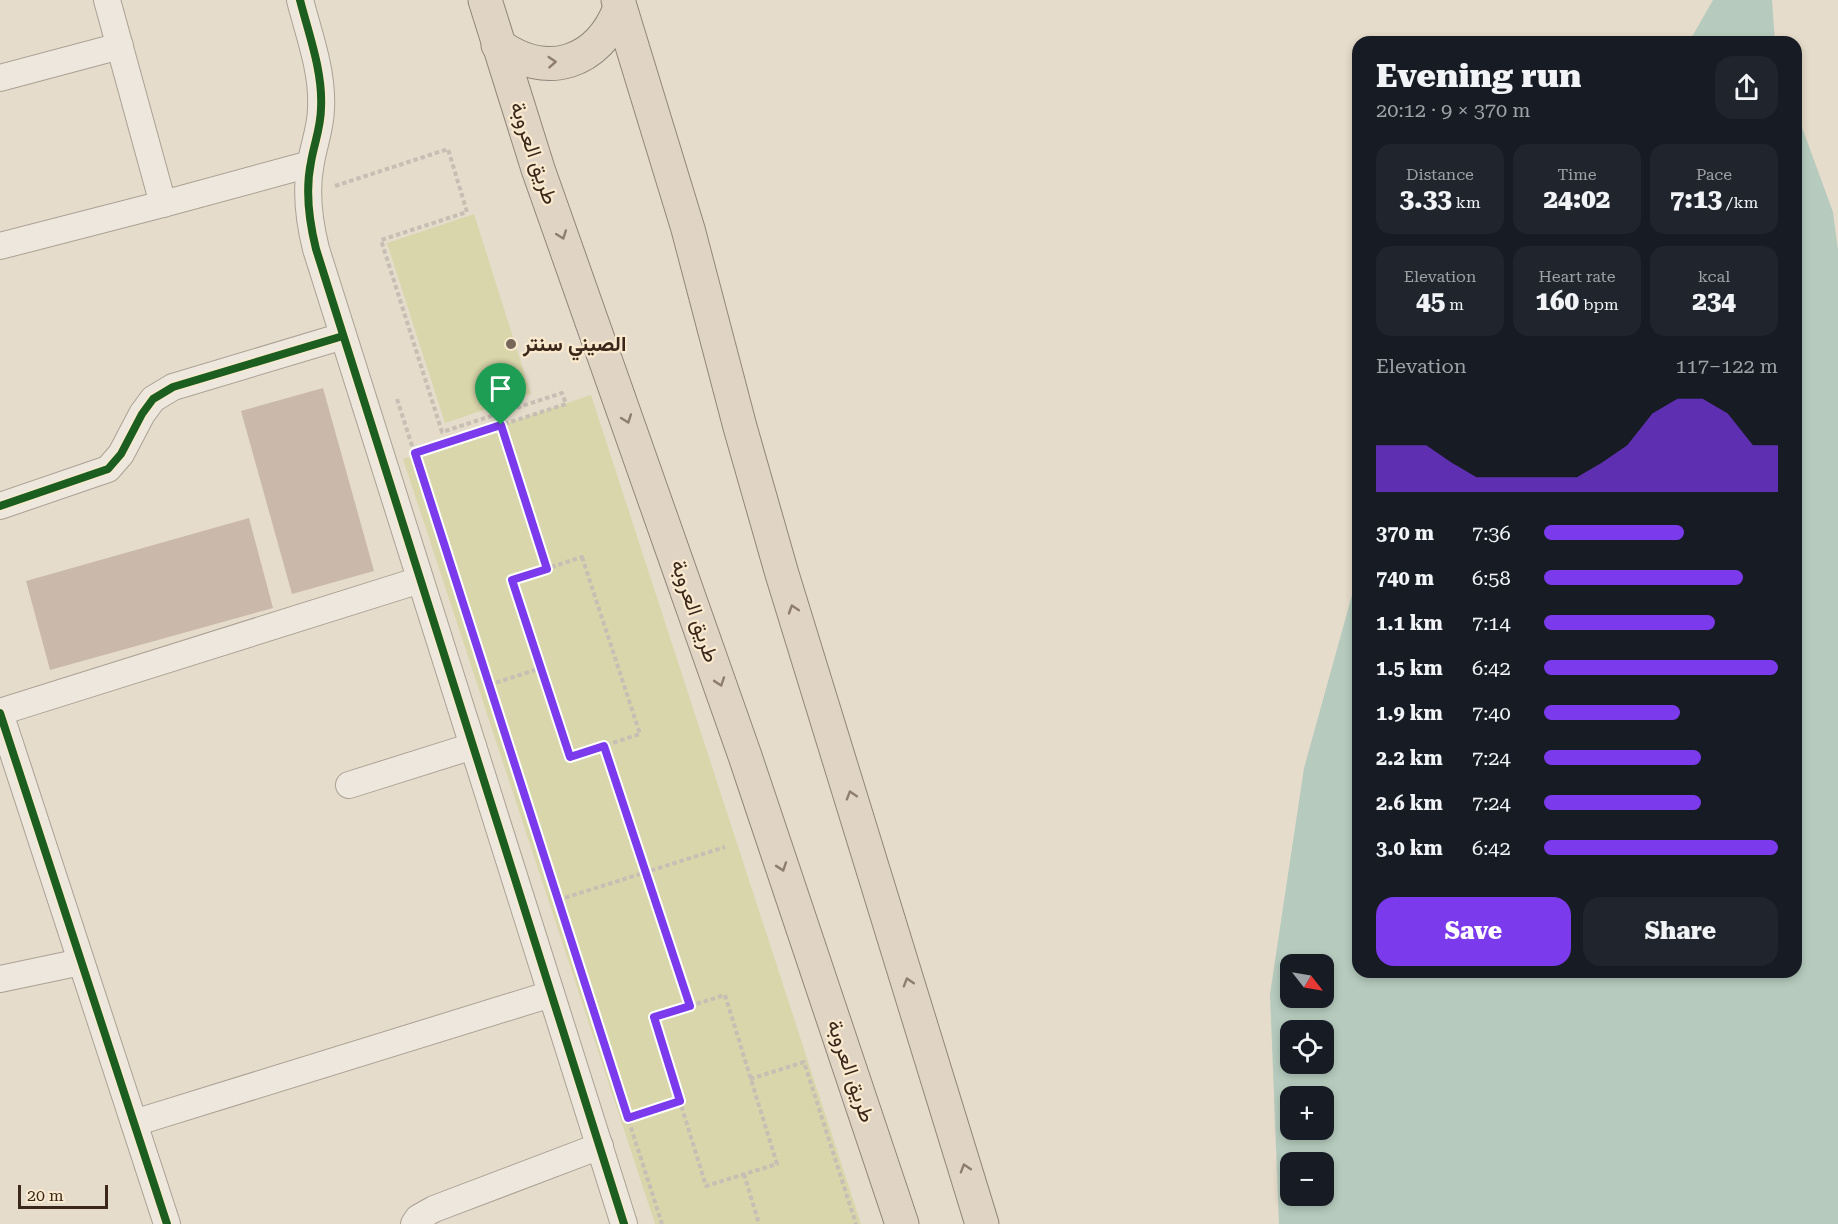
<!DOCTYPE html>
<meta charset="utf-8">
<style>
body{margin:0;font-family:"Roboto Serif",Vazirmatn,serif;background:#20242c;color:#f1f3f6;height:100vh;display:flex;flex-direction:column;font-size:22px;white-space:nowrap}
*{box-sizing:border-box;margin:0}
p{font-size:20px;color:#9ea1a6}
.icon{flex:none;width:33px;height:33px;fill:none;stroke:currentColor;stroke-width:2;stroke-linecap:round;stroke-linejoin:round}
.map{position:relative;flex:1;overflow:hidden}
.sheet{position:absolute;left:1352px;top:36px;width:450px;height:942px;display:flex;flex-direction:column;background:#171b24;border-radius:18px;box-shadow:0 3px 9px #0003}
.sheet>*{flex:none}
.needle{width:39px;rotate:121deg}
.fabs{position:absolute;left:1280px;top:954px;display:grid;gap:12px}
.fabs a{display:grid;place-items:center;width:54px;height:54px;border-radius:12px;background:#171b24;box-shadow:0 3px 9px #0003;font-size:30px}
.scale{position:absolute;left:18px;bottom:15px;width:90px;box-sizing:border-box;padding-left:6px;border:3px solid #3b281b;border-top:0;font-size:16px;line-height:21px;white-space:nowrap;color:#3b281b;-webkit-text-stroke:4px #f9eacf;paint-order:stroke}
.pin{position:absolute;display:grid;place-items:center;width:51px;height:51px;color:#fff;margin:-62px -26px;border-radius:50% 50% 50% 0;rotate:-45deg;box-shadow:0 0 6px #0007}
.pin .icon{rotate:45deg}
.round{display:grid;place-items:center;flex:none;width:63px;height:63px;border-radius:18px;background:#20242c}
.headline{display:flex;align-items:center;justify-content:space-between;height:102px;padding:0 24px}
h1{font-size:33px;font-weight:800;line-height:45px}
.metrics{display:grid;grid-template-columns:repeat(3,1fr);gap:9px;height:102px;padding:6px 24px}
.metrics div{display:grid;align-content:center;border-radius:15px;background:#20242c;text-align:center}
.metrics b{font-size:26px;font-weight:800}
.metrics small{font-size:16px;font-weight:400}
.metrics p{font-size:16px}
.chart{height:168px;padding:12px 24px}
.chart p{display:flex;justify-content:space-between}
.chart svg{width:100%;height:108px;margin-top:6px;fill:#7c3aed;opacity:.7}
.button{display:flex;gap:12px;margin-top:auto;padding:12px 24px}
.button a{flex:1;height:69px;border-radius:18px;background:#7c3aed;color:#fff;font-size:24px;font-weight:800;line-height:69px;text-align:center}
.button a+a{background:#20242c;color:#f1f3f6}
ul{padding:0 24px;list-style:none;font-size:20px}
li{display:grid;grid-template-columns:96px 72px 1fr;align-items:center;height:45px}
li i{height:15px;border-radius:8px;background:#7c3aed}
.map>svg:first-child{display:block}
</style>
<div class="map">
<svg width="1838" height="1224" viewBox="0 0 1838 1224">
<rect width="100%" height="100%" fill="#e6dccb"/>
<g fill="#d9d6ab">
<path d="M474,214L531,394L445,423L387,243Z"/>
<path d="M591,395L861,1224H655L403,459Z"/>
</g>
<g fill="#b6cbbe" fill-rule="evenodd">
<path d="M1713,0H1772L1775,42H1689Z"/>
<path d="M1796,111L1833,212L1838,250V1224H1279L1270,994L1304,768L1357,577L1358,972H1796ZM1290,964H1323V998H1290ZM1323,1030V1064H1290V1030ZM1290,1096H1323V1130H1290ZM1290,1162H1323V1196H1290Z"/>
</g>
<g fill="#cab9ab">
<path d="M323,388L374,571L292,594L241,411Z"/>
<path d="M249,518L273,608L50,670L26,581Z"/>
</g>
<g fill="none" stroke-linecap="round" stroke-linejoin="round">
<g stroke="#aba194" stroke-width="28">
<g id="minor">
<path d="M107,0L163,204"/>
<path d="M300,0C309,35 323,72 321,108C321,127 314,144 311,162C305,191 309,221 316,249L624,1224"/>
<path d="M0,78L120,46"/>
<path d="M0,246L163,204L310,164"/>
<path d="M0,506L108,469L121,454L142,414L153,399L173,387L343,336"/>
<path d="M0,712L420,580"/>
<path d="M0,713L167,1224"/>
<path d="M349,785L473,746"/>
<path d="M0,979L81,962"/>
<path d="M134,1123L551,994"/>
<path d="M414,1224L418,1218L434,1209L600,1146"/>
</g>
</g>
<g stroke="#90867b" stroke-width="35">
<g id="trunk">
<path d="M485,0L538,169L745,756L902,1224"/>
<path d="M618,0L688,229L740,427L782,574L982,1224"/>
<path d="M498,45C547,80 598,64 620,8"/>
</g>
</g>
<g stroke="#c7beb4" stroke-width="4" stroke-dasharray="4.5 3" stroke-linecap="butt">
<path d="M335,186L448,149L467,212L381,240L442,432L562,393L566,404L415,453"/>
<path d="M397,399L662,1224"/>
<path d="M501,425L547,569"/>
<path d="M582,557L640,734L570,757L512,580Z"/>
<path d="M489,685L541,668"/>
<path d="M604,746L690,1006"/>
<path d="M558,900L725,847"/>
<path d="M725,995L777,1164L706,1186L654,1017Z"/>
<path d="M750,1079L804,1062L856,1224"/>
<path d="M628,1118L680,1101"/>
<path d="M744,1174L759,1224"/>
</g>
<use href="#minor" stroke="#eee7dd" stroke-width="26"/>
<use href="#trunk" stroke="#e0d4c4" stroke-width="33"/>
<g stroke="#f9eacf" stroke-width="11">
<g id="cycleway">
<path d="M300,0C309,35 323,72 321,108C321,127 314,144 311,162C305,191 309,221 316,249L624,1224"/>
<path d="M0,506L108,469L121,454L142,414L153,399L173,387L343,336"/>
<path d="M0,713L167,1224"/>
</g>
</g>
<use href="#cycleway" stroke="#1b5e20" stroke-width="8"/>
</g>
<defs><path id="oneway-chevron" d="M-2-3.5L2.5 0L-2 3.5" fill="none" stroke-width="1.6" stroke-linecap="round" stroke-linejoin="round" transform="scale(1.5)"/></defs>
<g stroke="#8e7e70">
<use href="#oneway-chevron" transform="translate(552 62) rotate(-4)"/>
<use href="#oneway-chevron" transform="translate(562 235) rotate(70)"/>
<use href="#oneway-chevron" transform="translate(627 419) rotate(70)"/>
<use href="#oneway-chevron" transform="translate(793 609) rotate(-108)"/>
<use href="#oneway-chevron" transform="translate(720 682) rotate(71)"/>
<use href="#oneway-chevron" transform="translate(851 795) rotate(-107)"/>
<use href="#oneway-chevron" transform="translate(782 867) rotate(71)"/>
<use href="#oneway-chevron" transform="translate(908 982) rotate(-107)"/>
<use href="#oneway-chevron" transform="translate(965 1168) rotate(-107)"/>
</g>
<g fill="none" stroke-linecap="round" stroke-linejoin="round">
<g stroke="#fff" stroke-width="12">
<path id="route" d="M501,425L547,569L512,580L570,757L604,746L690,1006L654,1017L680,1101L628,1118L415,453Z"/>
</g>
<use href="#route" stroke="#7c3aed" stroke-width="8"/>
</g>
<circle fill="#776759" stroke="#f9eacf" stroke-width="2" cx="511" cy="344" r="6"/>
<g text-anchor="middle" dominant-baseline="central" stroke-width="4.5" stroke-linejoin="round" paint-order="stroke">
<g font-size="21" fill="#3b281b" stroke="#f9eacf">
<text transform="translate(534 153) rotate(71)">طريق العروبة</text>
<text transform="translate(695 611) rotate(71)">طريق العروبة</text>
<text transform="translate(851 1071) rotate(71)">طريق العروبة</text>
</g>
<g font-size="21" font-weight="bold" fill="#3b281b" stroke="#f9eacf" text-anchor="start">
<text x="523" y="344">الصيني سنتر</text>
</g>
</g>
</svg>
<div class="fabs">
<a><svg class="needle" viewBox="-14 -14 28 28"><path d="M0-13l5 13h-10z" fill="#e53935"/><path d="M0 13l5-13h-10z" fill="#9ea1a6"/></svg></a>
<a><svg class="icon" aria-label="locate" viewBox="0 0 24 24"><circle cx="12" cy="12" r="6"/><path d="M12 2v4M12 18v4M2 12h4M18 12h4"/></svg></a>
<a>+</a>
<a>−</a>
</div>
<div class="scale">20 m</div>
<div class="pin" style="left:501px;top:425px;background:#1e9e55"><svg class="icon" aria-label="arrive" viewBox="0 0 24 24"><path d="M6 21V4h12l-3 4 3 4H6"/></svg></div>
<section class="sheet">
<div class="headline"><div><h1>Evening run</h1><p>20:12 · 9 × 370 m</p></div><a class="round"><svg class="icon" aria-label="share" viewBox="0 0 24 24"><path d="M12 15V3M7 8l5-5 5 5M5 13v7h14v-7"/></svg></a></div>
<div class="metrics">
<div><p>Distance</p><b>3.33<small> km</small></b></div>
<div><p>Time</p><b>24:02</b></div>
<div><p>Pace</p><b>7:13<small> /km</small></b></div>
</div>
<div class="metrics">
<div><p>Elevation</p><b>45<small> m</small></b></div>
<div><p>Heart rate</p><b>160<small> bpm</small></b></div>
<div><p>kcal</p><b>234</b></div>
</div>
<div class="chart"><p><span>Elevation</span>117–122 m</p>
<svg viewBox="0 0 160 44" preserveAspectRatio="none"><path d="M0 44V25L10 25L20 25L30 32L40 38L50 38L60 38L70 38L80 38L90 32L100 25L110 12L120 6L130 6L140 12L150 25L160 25V44z"/></svg>
</div>
<ul>
<li><b>370 m</b>7:36<i style="width:60%"></i></li>
<li><b>740 m</b>6:58<i style="width:85%"></i></li>
<li><b>1.1 km</b>7:14<i style="width:73%"></i></li>
<li><b>1.5 km</b>6:42<i style="width:100%"></i></li>
<li><b>1.9 km</b>7:40<i style="width:58%"></i></li>
<li><b>2.2 km</b>7:24<i style="width:67%"></i></li>
<li><b>2.6 km</b>7:24<i style="width:67%"></i></li>
<li><b>3.0 km</b>6:42<i style="width:100%"></i></li>
</ul>
<div class="button"><a>Save</a><a>Share</a></div>
</section>
</div>
